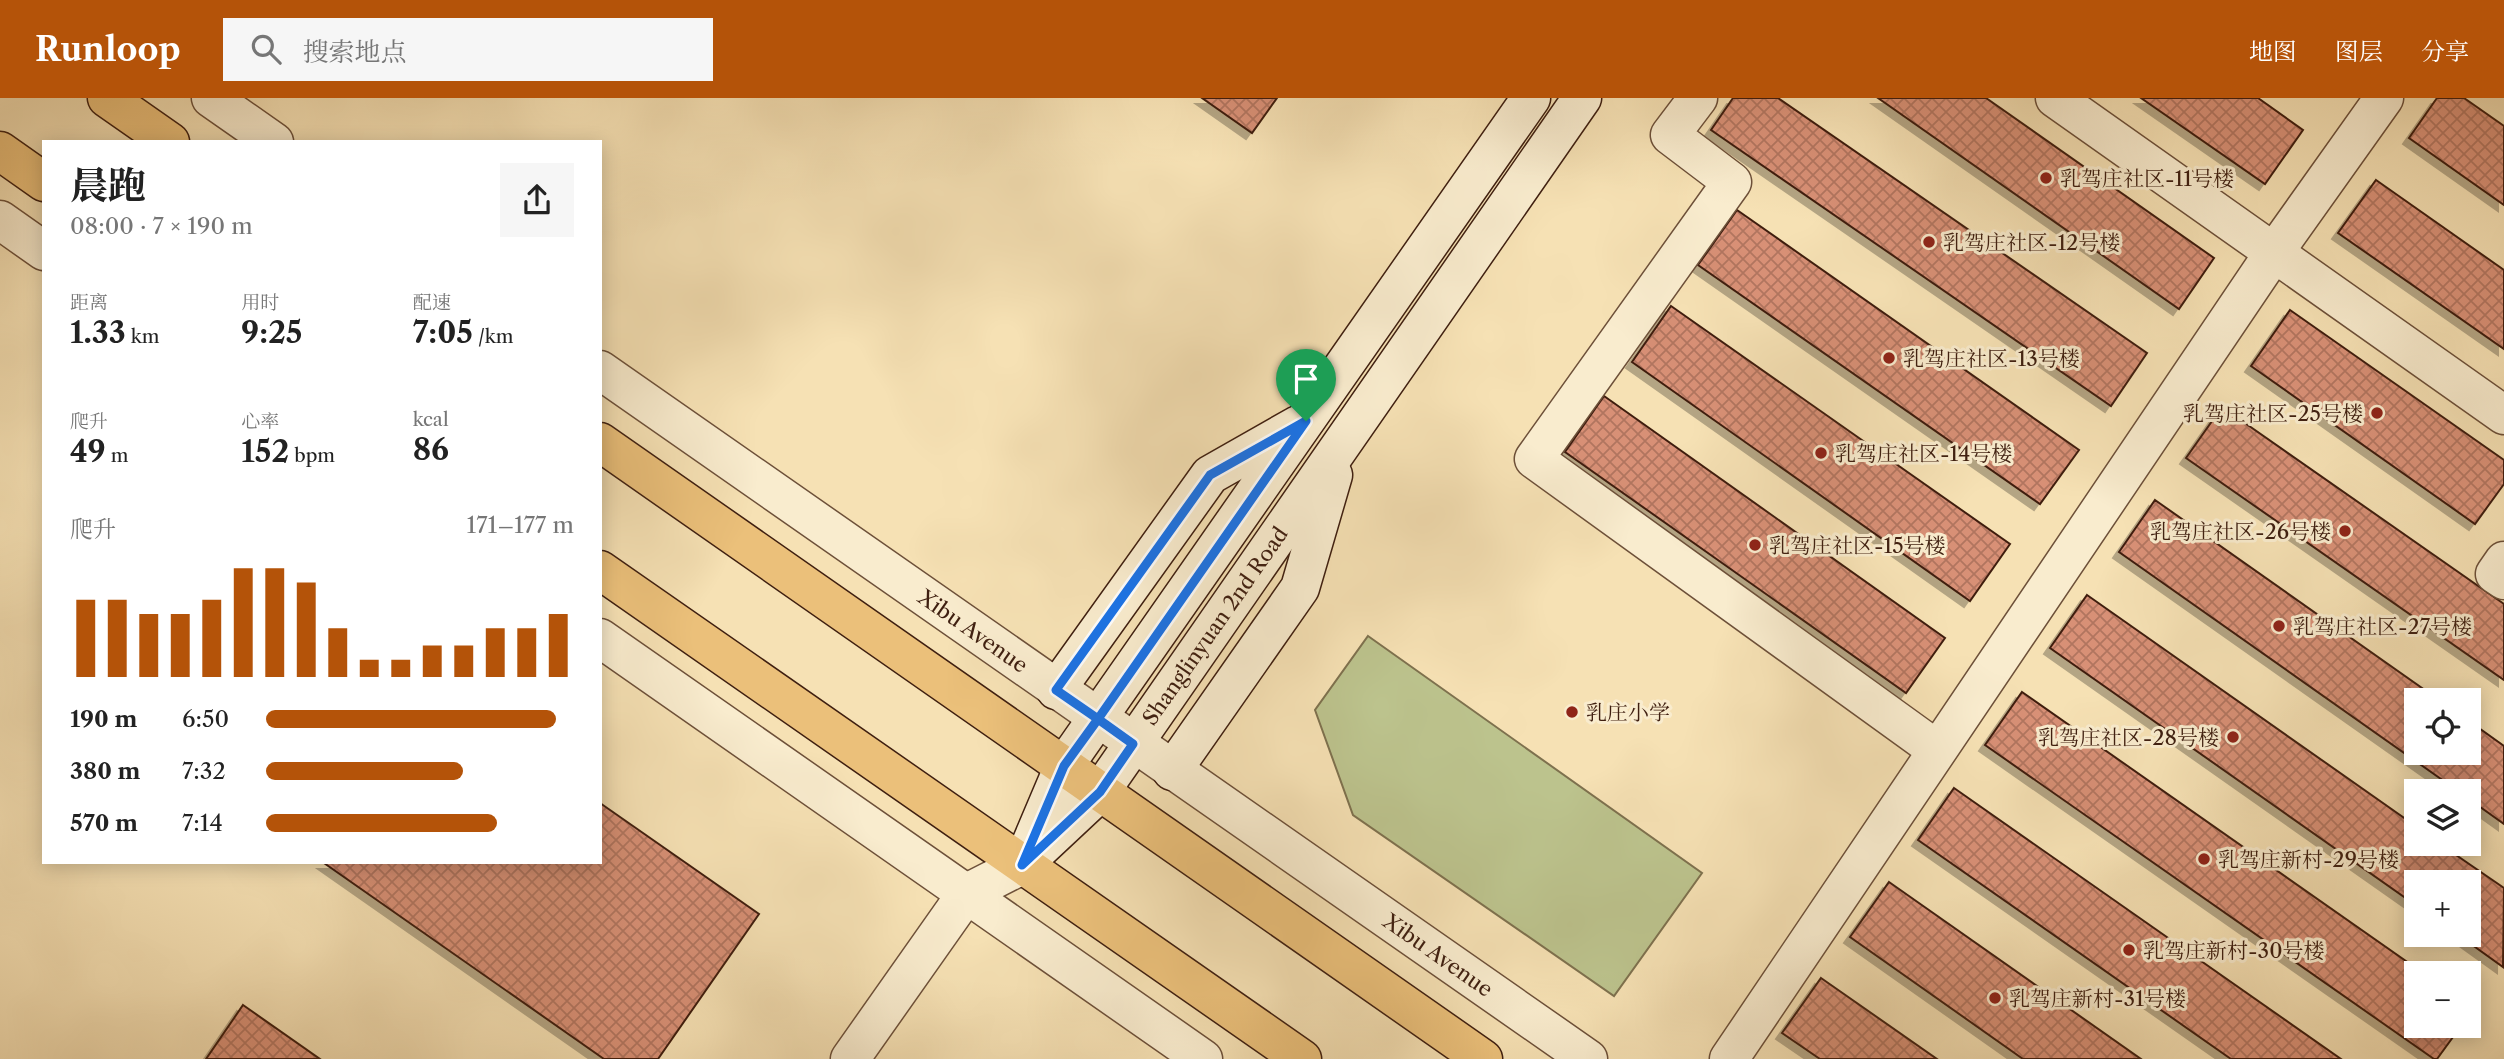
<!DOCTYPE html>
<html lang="zh">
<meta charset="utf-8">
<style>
body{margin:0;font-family:"Libre Caslon Text","Noto Serif SC",serif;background:#f6f6f6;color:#222;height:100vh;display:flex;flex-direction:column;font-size:26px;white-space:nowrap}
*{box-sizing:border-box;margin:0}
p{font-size:23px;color:#767676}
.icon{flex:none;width:38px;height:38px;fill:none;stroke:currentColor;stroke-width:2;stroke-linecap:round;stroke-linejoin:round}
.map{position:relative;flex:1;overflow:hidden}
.sheet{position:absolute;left:42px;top:42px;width:560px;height:724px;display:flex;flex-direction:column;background:#fff;border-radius:0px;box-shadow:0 4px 18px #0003}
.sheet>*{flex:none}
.controls{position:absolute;left:2404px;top:590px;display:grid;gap:14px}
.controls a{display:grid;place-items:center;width:77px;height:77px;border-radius:0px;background:#fff;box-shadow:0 4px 18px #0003;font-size:35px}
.pin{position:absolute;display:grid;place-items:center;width:60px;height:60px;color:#fff;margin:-72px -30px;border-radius:50% 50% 50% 0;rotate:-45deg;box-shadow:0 0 7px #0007}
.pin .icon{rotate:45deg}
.round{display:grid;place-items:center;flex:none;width:74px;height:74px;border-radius:0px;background:#f6f6f6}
.headline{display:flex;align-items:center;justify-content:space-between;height:119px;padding:0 28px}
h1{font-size:38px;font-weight:700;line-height:52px}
.stats{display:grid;grid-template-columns:repeat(3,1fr);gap:10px;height:119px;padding:7px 28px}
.stats div{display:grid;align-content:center}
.stats b{font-size:30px;font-weight:700}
.stats small{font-size:19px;font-weight:400}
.stats p{font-size:19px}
.chart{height:196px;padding:14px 28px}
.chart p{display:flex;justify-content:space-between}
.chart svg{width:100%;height:126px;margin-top:7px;stroke:#b45309;stroke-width:6}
ul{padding:0 28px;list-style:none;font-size:23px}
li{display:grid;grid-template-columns:112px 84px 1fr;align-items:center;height:52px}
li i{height:18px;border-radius:9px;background:#b45309}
header{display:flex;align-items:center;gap:42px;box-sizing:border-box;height:98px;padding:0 35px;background:#b45309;color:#fff}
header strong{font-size:33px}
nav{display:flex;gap:38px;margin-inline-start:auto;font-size:24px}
.search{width:490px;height:63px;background:#f6f6f6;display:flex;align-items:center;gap:18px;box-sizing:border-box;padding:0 24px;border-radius:0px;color:#767676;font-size:26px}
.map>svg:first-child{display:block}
</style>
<header>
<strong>Runloop</strong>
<div class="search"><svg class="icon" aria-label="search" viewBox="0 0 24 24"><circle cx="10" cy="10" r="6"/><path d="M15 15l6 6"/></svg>搜索地点</div>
<nav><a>地图</a><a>图层</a><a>分享</a></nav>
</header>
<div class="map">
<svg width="2504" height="961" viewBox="0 0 2504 961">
<defs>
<pattern id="building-cross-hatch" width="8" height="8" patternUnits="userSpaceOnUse" patternTransform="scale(1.75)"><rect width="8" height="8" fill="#d89076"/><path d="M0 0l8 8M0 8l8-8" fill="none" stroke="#b1755f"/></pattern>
<filter id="shadow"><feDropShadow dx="-6" dy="6" stdDeviation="0" flood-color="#0004"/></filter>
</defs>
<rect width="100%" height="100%" fill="#f6e1b4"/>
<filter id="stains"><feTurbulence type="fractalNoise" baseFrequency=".00286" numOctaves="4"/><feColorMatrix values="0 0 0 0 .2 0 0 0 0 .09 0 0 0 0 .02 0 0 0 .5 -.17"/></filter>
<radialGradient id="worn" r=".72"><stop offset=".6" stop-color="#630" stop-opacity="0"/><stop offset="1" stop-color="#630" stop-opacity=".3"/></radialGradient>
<path fill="#bcc38d" stroke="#7e714e" stroke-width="2" d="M1368,538L1702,775L1614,898L1353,717L1315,612Z"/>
<g fill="url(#building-cross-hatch)" stroke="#3f1f10" stroke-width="2" filter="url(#shadow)">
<path d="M1202,0H1277L1252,35Z"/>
<path d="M1733,0H1778L2147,255L2111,308L1711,32Z"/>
<path d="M1878,0H1986L2214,160L2179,211Z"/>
<path d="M2141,0H2258L2303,32L2265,86Z"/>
<path d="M2437,0H2464L2504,28V107L2409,40Z"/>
<path d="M2376,82L2504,172V251L2338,135Z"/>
<path d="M1737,112L2079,352L2040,406L1698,167Z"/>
<path d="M1671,208L2010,446L1970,503L1632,264Z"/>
<path d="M2290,212L2504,362V386L2475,426L2251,268Z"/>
<path d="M1604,298L1945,540L1906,595L1565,354Z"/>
<path d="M2222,309L2504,506V582L2186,360Z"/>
<path d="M2155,402L2439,602H2417V654H2469V623L2504,648V726L2469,701V693H2458L2119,454Z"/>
<path d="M2087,497L2417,729V746H2440L2504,790L2503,869L2457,836H2469V784H2417V808L2050,550Z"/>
<path d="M2022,594L2423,875H2417V928H2461L2437,961H2434L1985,647Z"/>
<path d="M1954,690L2341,961H2231L1918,742Z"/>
<path d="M600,705L759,816L658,961H604L324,765H600Z"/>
<path d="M1889,784L2141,961H2023L1850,839Z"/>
<path d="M1821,880L1937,961H1820L1782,935Z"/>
<path d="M243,907L320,961H206Z"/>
</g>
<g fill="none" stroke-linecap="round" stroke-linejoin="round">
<g stroke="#6d5039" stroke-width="41">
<g id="street">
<path d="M211,0L274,44"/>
<path d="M1698,0L1670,37L1732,84L1534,361L1937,652"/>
<path d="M2055,0L2504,317"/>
<path d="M0,122L44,153"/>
<path d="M600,272L1588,961"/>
<path d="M2504,463L2495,476L2504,482"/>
<path d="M600,540L1203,961"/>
<path d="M850,961L967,795L1022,767"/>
<path d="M1729,961L2273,156L2384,0"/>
</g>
</g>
<g stroke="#3f1f10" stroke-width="41">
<g id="secondary">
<path d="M1056,592L1210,377L1298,327"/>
<path d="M1172,673L1300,490L1333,377"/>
<path d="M1028,753L1064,668L1531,0"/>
<path d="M1022,767L1100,694L1582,0"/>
</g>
</g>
<g stroke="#3f1f10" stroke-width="41">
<g id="primary">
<path d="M107,0L170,44"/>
<path d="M0,53L44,84"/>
<path d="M600,344L1483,961"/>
<path d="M600,472L1302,961"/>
</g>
</g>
<use href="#street" stroke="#f9ecce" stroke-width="38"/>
<use href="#secondary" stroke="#f9ecce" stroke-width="38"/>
<use href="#primary" stroke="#ebc07a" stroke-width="38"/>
</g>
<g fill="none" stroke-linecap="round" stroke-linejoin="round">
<g stroke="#fff" stroke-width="14">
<path id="route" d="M1306,323L1210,377L1056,592L1098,621L1064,668L1022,767L1100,694L1133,646L1098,621L1306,323"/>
</g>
<use href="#route" stroke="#1a73e8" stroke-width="9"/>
</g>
<g fill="#8f2418" stroke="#f9ecce" stroke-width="2.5">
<circle cx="2046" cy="80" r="7"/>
<circle cx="1929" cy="144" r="7"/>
<circle cx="1889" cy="260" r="7"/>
<circle cx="2377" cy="315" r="7"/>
<circle cx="1821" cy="355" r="7"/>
<circle cx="2345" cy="433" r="7"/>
<circle cx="1755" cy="447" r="7"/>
<circle cx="2279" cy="528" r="7"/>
<circle cx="1572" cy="614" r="7"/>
<circle cx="2233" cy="639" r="7"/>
<circle cx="2204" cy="761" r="7"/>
<circle cx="2129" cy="852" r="7"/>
<circle cx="1995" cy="900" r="7"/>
</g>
<g text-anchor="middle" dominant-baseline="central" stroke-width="6" stroke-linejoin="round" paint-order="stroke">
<g font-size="21" fill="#3f1f10" stroke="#f9ecce" text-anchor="start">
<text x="2060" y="80">乳驾庄社区-11号楼</text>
<text x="1943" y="144">乳驾庄社区-12号楼</text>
<text x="1903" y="260">乳驾庄社区-13号楼</text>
<text x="2363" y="315" text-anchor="end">乳驾庄社区-25号楼</text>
<text x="1835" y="355">乳驾庄社区-14号楼</text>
<text x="2331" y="433" text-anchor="end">乳驾庄社区-26号楼</text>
<text x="1769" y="447">乳驾庄社区-15号楼</text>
<text x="2293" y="528">乳驾庄社区-27号楼</text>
<text x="1586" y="614">乳庄小学</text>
<text x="2219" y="639" text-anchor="end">乳驾庄社区-28号楼</text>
<text x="2218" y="761">乳驾庄新村-29号楼</text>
<text x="2143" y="852">乳驾庄新村-30号楼</text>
<text x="2009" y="900">乳驾庄新村-31号楼</text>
</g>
<g font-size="21" fill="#3f1f10" stroke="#f9ecce">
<text transform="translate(1215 528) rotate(-55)">Shanglinyuan 2nd Road</text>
<text transform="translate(973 533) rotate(35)">Xibu Avenue</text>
<text transform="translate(1438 857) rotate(35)">Xibu Avenue</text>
</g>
</g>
<rect width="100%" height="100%" filter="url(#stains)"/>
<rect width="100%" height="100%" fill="url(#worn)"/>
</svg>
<div class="controls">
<a><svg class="icon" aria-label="locate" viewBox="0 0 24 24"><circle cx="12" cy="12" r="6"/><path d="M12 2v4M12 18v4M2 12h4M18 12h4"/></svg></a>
<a><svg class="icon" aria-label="layers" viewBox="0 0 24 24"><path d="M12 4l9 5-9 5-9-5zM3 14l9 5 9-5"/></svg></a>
<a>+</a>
<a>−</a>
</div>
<div class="pin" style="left:1306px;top:323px;background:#1e9e55"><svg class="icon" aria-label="arrive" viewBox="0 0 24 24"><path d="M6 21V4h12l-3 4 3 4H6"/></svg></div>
<section class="sheet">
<div class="headline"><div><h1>晨跑</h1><p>08:00 · 7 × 190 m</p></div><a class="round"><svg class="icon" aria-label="share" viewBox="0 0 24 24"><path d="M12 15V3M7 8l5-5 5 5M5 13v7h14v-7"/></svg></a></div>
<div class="stats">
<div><p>距离</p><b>1.33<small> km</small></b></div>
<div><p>用时</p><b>9:25</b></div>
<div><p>配速</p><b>7:05<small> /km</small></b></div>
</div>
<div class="stats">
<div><p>爬升</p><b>49<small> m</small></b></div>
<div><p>心率</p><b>152<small> bpm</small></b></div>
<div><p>kcal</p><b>86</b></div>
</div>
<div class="chart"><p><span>爬升</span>171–177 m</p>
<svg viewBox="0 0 160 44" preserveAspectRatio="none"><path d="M5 44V17M15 44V17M25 44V22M35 44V22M45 44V17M55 44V6M65 44V6M75 44V11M85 44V27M95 44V38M105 44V38M115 44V33M125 44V33M135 44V27M145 44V27M155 44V22"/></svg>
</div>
<ul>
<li><b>190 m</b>6:50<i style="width:94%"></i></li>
<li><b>380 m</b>7:32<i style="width:64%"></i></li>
<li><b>570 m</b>7:14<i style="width:75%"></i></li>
</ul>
</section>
</div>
